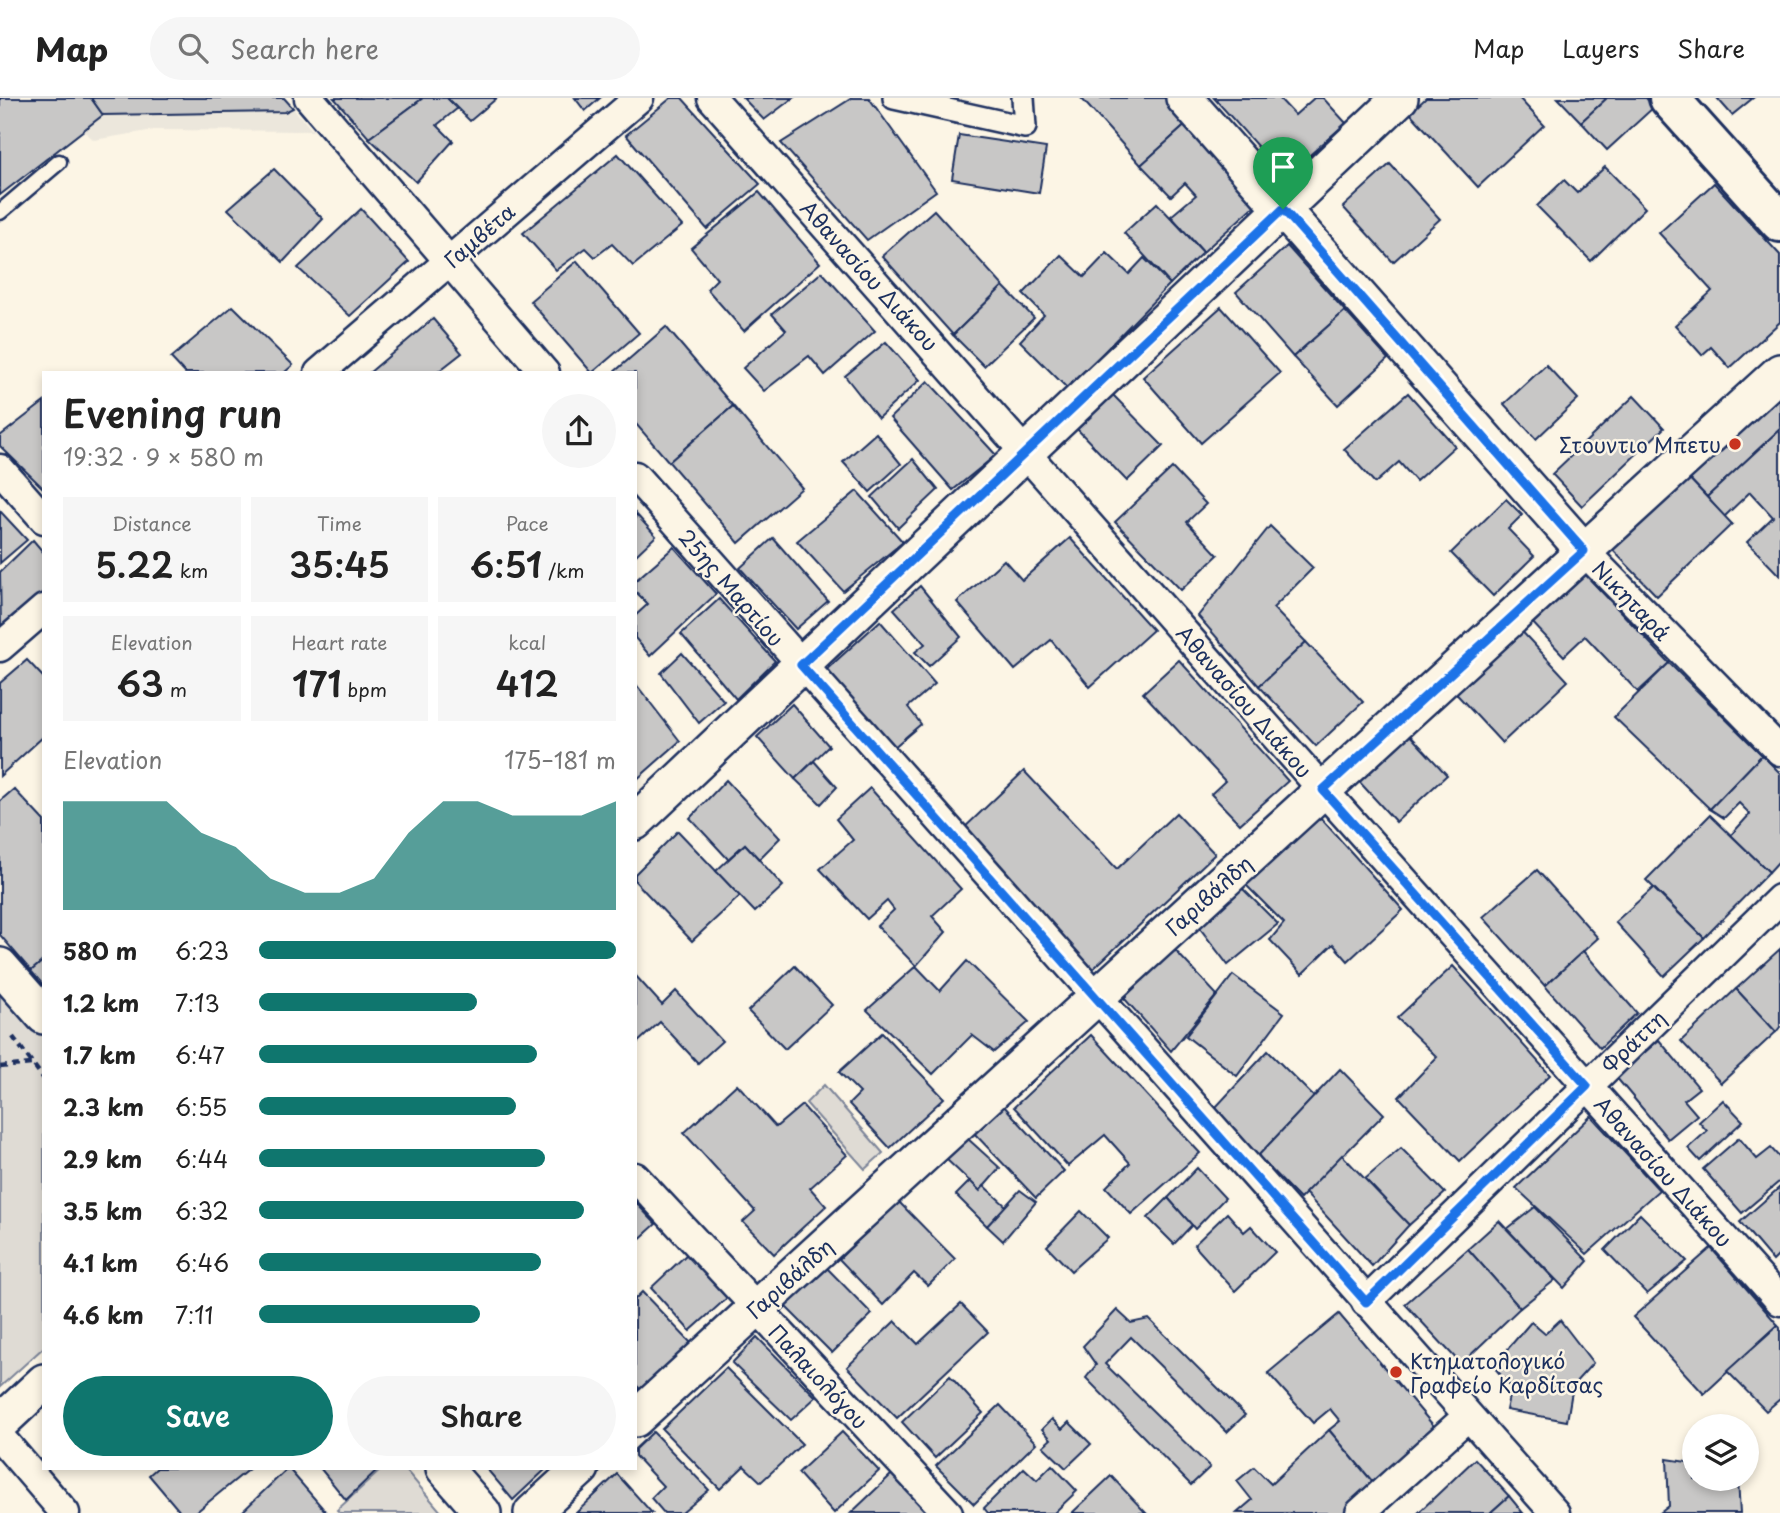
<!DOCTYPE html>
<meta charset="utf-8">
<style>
body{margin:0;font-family:"Playpen Sans",sans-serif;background:#f6f6f6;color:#222;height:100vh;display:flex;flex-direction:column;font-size:26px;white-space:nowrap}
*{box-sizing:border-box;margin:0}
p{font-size:23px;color:#767676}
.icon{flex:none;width:38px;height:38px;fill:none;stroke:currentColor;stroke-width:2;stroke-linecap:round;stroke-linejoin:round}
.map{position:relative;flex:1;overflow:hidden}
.panel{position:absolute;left:42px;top:273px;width:595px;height:1099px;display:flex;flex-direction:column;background:#fff;border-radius:0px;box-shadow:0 4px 10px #0003}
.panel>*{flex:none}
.fabs{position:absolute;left:1682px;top:1316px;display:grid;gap:14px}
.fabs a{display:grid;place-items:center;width:77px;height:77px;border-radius:50%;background:#fff;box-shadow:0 4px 10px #0003;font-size:35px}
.pin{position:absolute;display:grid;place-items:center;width:60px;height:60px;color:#fff;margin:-72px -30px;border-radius:50% 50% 50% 0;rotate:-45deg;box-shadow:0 0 7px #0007}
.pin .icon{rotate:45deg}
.round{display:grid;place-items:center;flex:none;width:74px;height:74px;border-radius:37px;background:#f6f6f6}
.summary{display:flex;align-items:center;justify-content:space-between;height:119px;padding:0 21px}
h1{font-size:38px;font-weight:600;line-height:52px}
.figures{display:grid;grid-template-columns:repeat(3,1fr);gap:10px;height:119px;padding:7px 21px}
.figures div{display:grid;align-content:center;border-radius:0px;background:#f6f6f6;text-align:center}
.figures b{font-size:35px;font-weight:600}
.figures small{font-size:19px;font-weight:400}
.figures p{font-size:19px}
.chart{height:196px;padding:14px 21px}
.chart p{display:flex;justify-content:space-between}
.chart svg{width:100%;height:126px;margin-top:7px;fill:#0f766e;opacity:.7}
.primary-button{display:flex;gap:14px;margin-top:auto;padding:14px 21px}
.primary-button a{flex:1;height:80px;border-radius:42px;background:#0f766e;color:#fff;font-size:28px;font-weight:600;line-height:80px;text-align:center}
.primary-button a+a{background:#f6f6f6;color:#222}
ul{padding:0 21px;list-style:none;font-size:23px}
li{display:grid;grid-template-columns:112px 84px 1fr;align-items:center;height:52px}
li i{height:18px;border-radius:9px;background:#0f766e}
header{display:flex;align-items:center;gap:42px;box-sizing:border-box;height:98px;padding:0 35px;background:#fff;border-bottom:2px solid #e0e0e0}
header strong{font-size:33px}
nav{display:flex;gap:38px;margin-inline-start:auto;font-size:24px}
.search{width:490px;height:63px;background:#f6f6f6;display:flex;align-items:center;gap:18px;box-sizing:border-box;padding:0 24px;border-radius:38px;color:#767676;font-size:26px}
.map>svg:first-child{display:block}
</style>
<header>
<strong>Map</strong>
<div class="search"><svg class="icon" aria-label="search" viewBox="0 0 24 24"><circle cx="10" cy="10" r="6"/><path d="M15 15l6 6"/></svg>Search here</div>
<nav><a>Map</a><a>Layers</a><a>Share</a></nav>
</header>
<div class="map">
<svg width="1780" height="1415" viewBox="0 0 1780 1415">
<rect width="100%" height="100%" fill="#fcf5e5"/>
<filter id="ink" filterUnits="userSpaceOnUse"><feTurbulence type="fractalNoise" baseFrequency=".0143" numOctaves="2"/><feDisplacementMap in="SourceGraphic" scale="14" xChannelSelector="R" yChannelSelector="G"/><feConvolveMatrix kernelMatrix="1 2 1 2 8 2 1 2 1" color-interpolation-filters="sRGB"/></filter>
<g filter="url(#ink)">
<path fill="#ece7dc" d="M0,0H284L313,33L154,32L94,42L83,32L0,97Z"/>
<g fill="#dfdbd4" stroke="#7d8599" stroke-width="2">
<path d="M0,879L44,929V1249L0,1289Z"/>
<path d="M824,987L883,1055L865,1071L806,1005Z"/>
<path d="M383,1370H404L442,1415H340L337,1412Z"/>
</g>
<g fill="#c8c7c6" stroke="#1b2f5e" stroke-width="2">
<path d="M0,0H91L103,17L0,97Z"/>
<path d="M91,0H284L293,10L285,14L103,17Z"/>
<path d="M334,0H423L369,40Z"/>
<path d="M423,0H447L458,10L437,27L453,43L416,84L369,40Z"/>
<path d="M447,0H497L470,23Z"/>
<path d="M575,0H600L585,13Z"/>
<path d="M671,0H682L760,86L707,131L626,37Z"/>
<path d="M743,0H793L764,22Z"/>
<path d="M852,0H869L936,93L867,142L781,45Z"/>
<path d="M1081,0H1167L1189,24L1141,67Z"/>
<path d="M1214,0H1279L1295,17L1314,0H1323L1346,25L1285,79Z"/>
<path d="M1426,0H1519L1544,27L1478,89L1410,15Z"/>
<path d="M1558,0H1607L1581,24Z"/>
<path d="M1607,0H1646L1654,9L1607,52L1581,24Z"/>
<path d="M1717,0H1753L1732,17Z"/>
<path d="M1189,24L1260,103L1203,154L1171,118L1196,97L1185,85L1171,98L1141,67Z"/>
<path d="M959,37L1046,50L1039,95L952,81Z"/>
<path d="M618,56L682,128L633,168L612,146L595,159L586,150L556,172L523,135Z"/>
<path d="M1390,66L1440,121L1393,164L1343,109Z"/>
<path d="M1605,69L1645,110L1591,163L1537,108L1564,82L1577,95Z"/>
<path d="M274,71L323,121L283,164L228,111Z"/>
<path d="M1714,85L1780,157V224L1730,270L1711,249L1702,257L1675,227L1712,193L1659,135Z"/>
<path d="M759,94L820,165L744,233L707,191L717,181L691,150Z"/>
<path d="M1157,105L1203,154L1170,186L1124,135Z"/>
<path d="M361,111L409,164L350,218L298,170Z"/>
<path d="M934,112L1003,188L953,237L882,158Z"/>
<path d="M1287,148L1345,213L1293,259L1236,194Z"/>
<path d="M1107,155L1129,176L1144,160L1170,186L1068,291L1020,243L1044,217L1023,196L1061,157L1084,179Z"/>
<path d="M577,163L639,235L592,275L530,203Z"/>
<path d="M822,174L875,233L825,277L809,258L764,293L743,270L786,232L772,216Z"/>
<path d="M1003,188L1034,220L984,268L953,237Z"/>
<path d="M233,208L293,267L284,275H185L171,260Z"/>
<path d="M1221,209L1280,275L1201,345L1143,279Z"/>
<path d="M1345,213L1388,261L1338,307L1293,259Z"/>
<path d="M433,221L462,255L439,273L441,275H369Z"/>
<path d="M666,229L733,308L669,364L635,325V275H613Z"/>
<path d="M886,244L920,282L878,320L845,278Z"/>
<path d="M1546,267L1578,301L1536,341L1504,306Z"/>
<path d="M928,283L996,357L953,392L890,320Z"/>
<path d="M1780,284V331L1707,399L1683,374Z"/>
<path d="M1408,295L1455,348L1416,383L1399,364L1375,385L1344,351Z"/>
<path d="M1113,297L1163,348L1127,383L1077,331Z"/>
<path d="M1634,298L1664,330L1582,408L1552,376Z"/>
<path d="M44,304V391L0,348V338Z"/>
<path d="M733,308L802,390L739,445L669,364Z"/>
<path d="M1780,331V478L1747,444L1773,419L1750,394L1724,419L1707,399Z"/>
<path d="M876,335L901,366L870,394L843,364Z"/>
<path d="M913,361L938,392L898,430L872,399Z"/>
<path d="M1172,370L1206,406L1187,424L1218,457L1181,492L1115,424Z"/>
<path d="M1683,374L1732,426L1657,498L1606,445Z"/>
<path d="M857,393L903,444L843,493L797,443Z"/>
<path d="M1506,401L1522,417L1508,431L1534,458L1493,498L1451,455Z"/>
<path d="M0,413L27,442L0,465Z"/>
<path d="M635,415L656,438L635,458Z"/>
<path d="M1270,428L1313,470L1273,510L1306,544L1259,588L1198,518Z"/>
<path d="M773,440L828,503L796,531L740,470Z"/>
<path d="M1070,440L1153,532L1090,589L1051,542L1015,572L957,504L1004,462L1022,482Z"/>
<path d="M33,442L44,455V493L1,531L0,474Z"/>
<path d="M674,449L716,496L650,558L635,540V518L648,506L635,493V483Z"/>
<path d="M1581,472L1669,565L1638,594L1585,538L1564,558L1529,521Z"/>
<path d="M920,488L961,539L929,568L915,554L925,546L894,511Z"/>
<path d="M719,501L775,563L736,601L681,536Z"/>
<path d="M880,523L935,586L908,609L921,626L893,650L825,573Z"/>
<path d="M1515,526L1568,583L1502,645L1449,588Z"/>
<path d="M1306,544L1363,604L1316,648L1259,588Z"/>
<path d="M682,555L724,603L699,625L661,575Z"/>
<path d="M27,562L44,580V638L0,678V585Z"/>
<path d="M1179,562L1288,683L1240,726L1211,696L1225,683L1143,595Z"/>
<path d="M1669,565L1762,657L1710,711L1614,619Z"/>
<path d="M635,585L680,643L635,683Z"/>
<path d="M792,606L829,648L795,681L757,639Z"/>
<path d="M1406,633L1447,677L1396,724L1355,679Z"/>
<path d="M1762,657L1780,675V762L1769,774L1731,737L1750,716L1739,705L1724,720L1710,711Z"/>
<path d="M814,663L837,689L821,706L795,681Z"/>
<path d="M1024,673L1117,771L1176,715L1215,756L1093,871L962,732Z"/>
<path d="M726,682L780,740L759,761L745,746L728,761L690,720Z"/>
<path d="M870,690L961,791L932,818L946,834L916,868L877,828L894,812L887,803L867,821L820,771L853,742L836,721Z"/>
<path d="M14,691L44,723V862L31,873L0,837V703Z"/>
<path d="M1318,717L1403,812L1348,863L1333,846L1302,876L1270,842L1284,825L1243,784Z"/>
<path d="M1710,717L1769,774L1704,840L1646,782Z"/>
<path d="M678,733L740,798L692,843L635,783V776Z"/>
<path d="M745,746L783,788L755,814L716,773Z"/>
<path d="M1537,772L1598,840L1545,888L1483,819Z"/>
<path d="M1238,786L1278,826L1228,867L1196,825Z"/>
<path d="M1653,790L1704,840L1664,878L1615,824Z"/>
<path d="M1173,850L1217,897L1171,953L1124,900Z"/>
<path d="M1780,851V929L1776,934L1736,891Z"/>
<path d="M1583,853L1637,915L1600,950L1545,888Z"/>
<path d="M44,862V888L31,873Z"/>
<path d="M967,863L1029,924L994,954L972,937L933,976L867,912L916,868L940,893Z"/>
<path d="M795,868L832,907L785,951L748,913Z"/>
<path d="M1453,868L1550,977L1460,1063L1399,999L1437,959L1397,920Z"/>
<path d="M635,877L662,907L676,893L722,943L698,965L660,924L635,947Z"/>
<path d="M1233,877L1284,915L1237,978L1186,938Z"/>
<path d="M1736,891L1776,934L1721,985L1681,943Z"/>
<path d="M882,935L944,1000L890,1050L849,1006L860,995L839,974Z"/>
<path d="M1091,937L1200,1055L1131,1116L1106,1089L1130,1065L1105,1037L1068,1068L1014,1009Z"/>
<path d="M1659,942L1699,990L1684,1002L1697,1017L1668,1041L1616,979Z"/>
<path d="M1268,953L1314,999L1258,1058L1215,1010Z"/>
<path d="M1340,971L1384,1016L1300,1101L1258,1058Z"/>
<path d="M737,986L776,1029L802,1007L847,1057L810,1090L826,1108L774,1156L743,1124L755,1113L684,1035Z"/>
<path d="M1723,1002L1743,1023L1700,1063L1688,1050L1707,1033L1699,1024Z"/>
<path d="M1002,1006L1064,1073L1036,1100L972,1033Z"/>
<path d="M1591,1018L1659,1092L1587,1156L1516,1090Z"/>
<path d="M967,1040L1000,1070L980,1093L946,1061Z"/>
<path d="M1739,1040L1757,1061L1771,1050L1780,1060V1083L1742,1115L1703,1071Z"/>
<path d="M1401,1050L1445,1095L1409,1127L1365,1081Z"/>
<path d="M1342,1057L1409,1127L1372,1168L1305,1095Z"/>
<path d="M1197,1070L1225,1100L1195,1131L1168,1100Z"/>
<path d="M970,1083L980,1093L984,1088L1006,1108L987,1128L956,1097Z"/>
<path d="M1780,1089V1156L1773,1163L1740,1124Z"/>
<path d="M1020,1092L1036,1104L1003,1143L987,1128Z"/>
<path d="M1168,1100L1192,1127L1174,1146L1148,1120Z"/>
<path d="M898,1103L955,1161L928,1188L914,1175L883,1207L839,1161Z"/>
<path d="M635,1104L656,1126L635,1145Z"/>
<path d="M1535,1109L1588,1163L1564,1190L1507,1131Z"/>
<path d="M1081,1113L1108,1140L1071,1173L1047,1148Z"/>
<path d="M1227,1115L1244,1134L1251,1128L1275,1154L1235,1193L1194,1147Z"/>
<path d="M1640,1116L1687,1163L1647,1196L1605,1152Z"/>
<path d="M1499,1123L1555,1182L1520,1210L1468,1151Z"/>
<path d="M1711,1150L1778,1227L1704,1296L1633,1219Z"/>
<path d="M1468,1151L1520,1210L1461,1266L1405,1206Z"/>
<path d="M687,1156L727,1200L690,1233L651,1190Z"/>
<path d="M824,1167L872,1216L832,1255L784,1207Z"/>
<path d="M642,1194L692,1246L642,1293L635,1286V1201Z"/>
<path d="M961,1206L988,1234L897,1320L847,1269L895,1223L918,1246Z"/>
<path d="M1117,1212L1131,1225L1149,1221L1245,1317L1227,1334L1131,1239L1105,1266L1210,1369L1191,1387L1086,1280L1096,1267L1083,1248Z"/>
<path d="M1339,1216L1438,1333L1376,1388L1329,1332L1340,1323L1330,1311L1313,1325L1268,1275Z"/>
<path d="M1560,1222L1593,1265L1573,1287L1567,1323L1506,1312L1511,1289L1493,1268L1531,1224L1545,1236Z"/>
<path d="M1778,1227L1780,1230V1301L1766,1313L1727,1273Z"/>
<path d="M757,1239L816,1299L791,1322L732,1265Z"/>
<path d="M726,1270L802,1346L761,1384L744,1368L720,1391L662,1331Z"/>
<path d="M950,1278L983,1315L935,1360L902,1324Z"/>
<path d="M1000,1307L1036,1345L974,1406L936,1368Z"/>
<path d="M1052,1321L1062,1331L1069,1324L1091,1346L1066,1370L1043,1348L1051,1341L1042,1331Z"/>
<path d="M1329,1332L1376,1388L1345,1415H1237L1252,1402L1237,1383L1254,1369L1271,1386Z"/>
<path d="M653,1334L709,1392L682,1415H664L651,1400L663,1388L635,1358V1351Z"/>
<path d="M842,1334L879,1373L834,1415L798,1375Z"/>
<path d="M1475,1361L1509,1398L1490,1415H1418Z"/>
<path d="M1667,1361L1694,1365V1381H1738L1740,1415H1660L1669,1408Z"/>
<path d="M1052,1367L1077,1393L1054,1415H988L984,1410L1024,1370L1037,1382Z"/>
<path d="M157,1370H250L195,1415H181L149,1377Z"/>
<path d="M288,1370L327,1415H241Z"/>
<path d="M320,1370H379L346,1402Z"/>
<path d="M486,1370H547L513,1402Z"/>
<path d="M617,1376L652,1415H576Z"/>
<path d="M892,1376L929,1415H851Z"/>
<path d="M1111,1378L1146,1415H1072Z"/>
<path d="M1509,1398L1523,1415H1490Z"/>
</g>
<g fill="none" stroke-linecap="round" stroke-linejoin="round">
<g stroke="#1b2f5e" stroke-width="19">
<path id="service" d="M0,114L59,64"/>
</g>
<g stroke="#1b2f5e" stroke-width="26">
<path id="pedestrian" d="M894,0L1025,29L1023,0"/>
</g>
<g stroke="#1b2f5e" stroke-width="33">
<g id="minor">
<path d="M309,0L545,275"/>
<path d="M712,0L1323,692L1780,1203"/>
<path d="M319,275L639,0"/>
<path d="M0,371L44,421"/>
<path d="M635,378L1555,1415"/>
<path d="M1584,453L1780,653"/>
<path d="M0,549L44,511"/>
<path d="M635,1079L948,1415"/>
<path d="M1366,1204L1780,801"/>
<path d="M0,1339L65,1415"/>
<path d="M1360,1415L1468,1318"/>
</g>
</g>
<g stroke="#1b2f5e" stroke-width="40">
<g id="tertiary">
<path d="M1184,0L1584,453"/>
<path d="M635,724L1400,0"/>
<path d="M0,868L44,918"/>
<path d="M635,1321L1780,274"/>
<path d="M0,1325L44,1284"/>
<path d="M444,1370L483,1415"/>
<path d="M532,1415L581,1370"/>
</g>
</g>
<g stroke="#1b2f5e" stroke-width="44">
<path id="secondary" d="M1669,0L1780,124"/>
</g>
<g stroke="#1b2f5e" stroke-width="4.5" stroke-dasharray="7 5" stroke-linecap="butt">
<path d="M13,939L44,981"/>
<path d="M0,969L32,966"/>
</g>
<use href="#service" stroke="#fcf5e5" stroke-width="14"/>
<use href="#pedestrian" stroke="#fcf5e5" stroke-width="21"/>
<use href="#minor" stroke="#fcf5e5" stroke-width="28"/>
<use href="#tertiary" stroke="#fcf5e5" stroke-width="35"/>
<use href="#secondary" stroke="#fcf5e5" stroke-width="38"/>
</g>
</g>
<g fill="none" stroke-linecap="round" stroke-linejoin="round" filter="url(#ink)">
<g stroke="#fff" stroke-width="14">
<path id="route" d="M1283,111L1584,453L1323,692L1587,988L1366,1204L801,567Z"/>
</g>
<use href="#route" stroke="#1a73e8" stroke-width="9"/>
</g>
<g fill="#c8321e" stroke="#fcf5e5" stroke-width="2.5">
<circle cx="1735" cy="346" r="7"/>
<circle cx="1396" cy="1274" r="7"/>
</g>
<g text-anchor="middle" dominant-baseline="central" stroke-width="5" stroke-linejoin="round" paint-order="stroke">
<g font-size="21" fill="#1b2f5e" stroke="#fcf5e5">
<text transform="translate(479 137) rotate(-41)">Γαμβέτα</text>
<text transform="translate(870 177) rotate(48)">Αθανασίου Διάκου</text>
<text transform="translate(732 489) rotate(49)">25ης Μαρτίου</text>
<text transform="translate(1632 502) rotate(46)">Νικηταρά</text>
<text transform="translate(1245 603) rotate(49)">Αθανασίου Διάκου</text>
<text transform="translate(1208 797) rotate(-42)">Γαριβάλδη</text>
<text transform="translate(1633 943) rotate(-44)">Φράττη</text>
<text transform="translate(1664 1073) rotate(48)">Αθανασίου Διάκου</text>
<text transform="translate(789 1180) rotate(-42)">Γαριβάλδη</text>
<text transform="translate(819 1278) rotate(47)">Παλαιολόγου</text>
</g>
<g font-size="21" fill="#1b2f5e" stroke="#fcf5e5" text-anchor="end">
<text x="1721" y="346">Στουντιο Μπετυ</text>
<text x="1410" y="1262" text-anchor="start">Κτηματολογικό<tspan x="1410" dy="24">Γραφείο Καρδίτσας</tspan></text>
</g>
</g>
</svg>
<div class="fabs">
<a><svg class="icon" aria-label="layers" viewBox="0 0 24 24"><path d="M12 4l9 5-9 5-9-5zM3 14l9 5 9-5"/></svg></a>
</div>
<div class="pin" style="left:1283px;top:111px;background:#1e9e55"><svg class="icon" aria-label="arrive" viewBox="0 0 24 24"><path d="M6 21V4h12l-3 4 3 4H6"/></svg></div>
<section class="panel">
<div class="summary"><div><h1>Evening run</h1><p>19:32 · 9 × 580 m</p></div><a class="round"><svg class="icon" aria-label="share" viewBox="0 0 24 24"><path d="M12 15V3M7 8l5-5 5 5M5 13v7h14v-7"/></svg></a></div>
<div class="figures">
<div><p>Distance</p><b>5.22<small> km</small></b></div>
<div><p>Time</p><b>35:45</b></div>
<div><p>Pace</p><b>6:51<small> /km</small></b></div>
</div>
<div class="figures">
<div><p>Elevation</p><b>63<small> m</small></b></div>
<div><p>Heart rate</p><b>171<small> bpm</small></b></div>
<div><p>kcal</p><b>412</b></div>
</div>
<div class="chart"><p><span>Elevation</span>175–181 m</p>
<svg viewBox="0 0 160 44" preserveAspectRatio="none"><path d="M0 44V6L10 6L20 6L30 6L40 17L50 22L60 33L70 38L80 38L90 33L100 17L110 6L120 6L130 11L140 11L150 11L160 6V44z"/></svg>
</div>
<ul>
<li><b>580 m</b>6:23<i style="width:100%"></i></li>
<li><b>1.2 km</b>7:13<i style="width:61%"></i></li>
<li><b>1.7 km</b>6:47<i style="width:78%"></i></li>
<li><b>2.3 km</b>6:55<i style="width:72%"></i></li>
<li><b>2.9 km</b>6:44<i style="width:80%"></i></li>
<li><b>3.5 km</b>6:32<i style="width:91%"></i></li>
<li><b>4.1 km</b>6:46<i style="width:79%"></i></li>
<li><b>4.6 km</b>7:11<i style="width:62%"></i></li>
</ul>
<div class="primary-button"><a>Save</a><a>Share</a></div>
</section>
</div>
